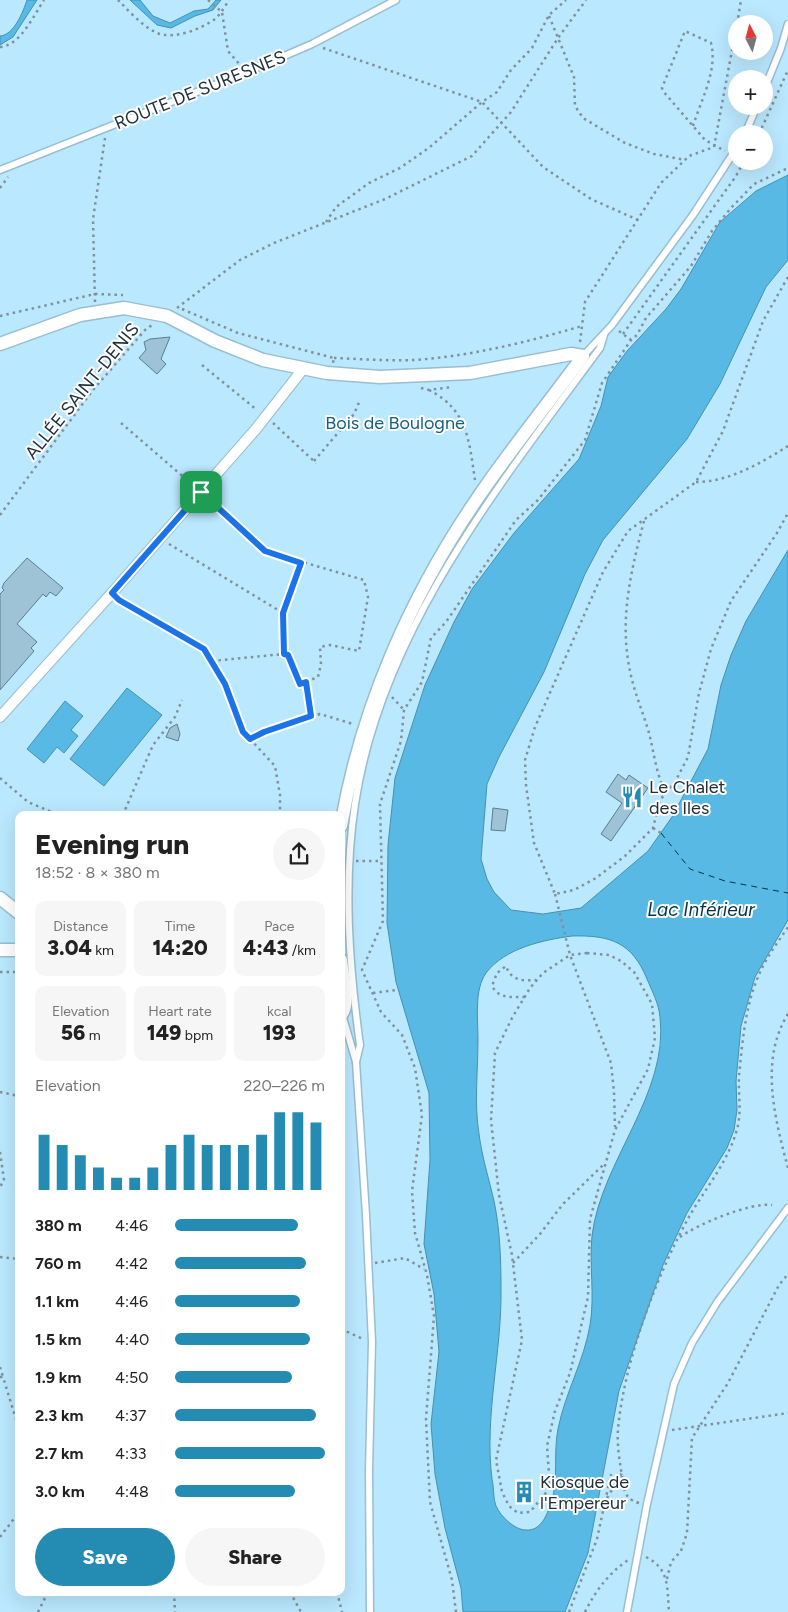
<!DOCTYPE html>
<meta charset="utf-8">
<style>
body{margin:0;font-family:Figtree,sans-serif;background:#f6f6f6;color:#222;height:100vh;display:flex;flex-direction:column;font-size:19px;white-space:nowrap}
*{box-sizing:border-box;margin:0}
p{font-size:16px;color:#767676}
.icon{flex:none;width:28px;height:28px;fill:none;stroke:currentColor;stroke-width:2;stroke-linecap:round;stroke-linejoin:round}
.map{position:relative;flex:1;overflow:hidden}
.side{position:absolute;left:15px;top:811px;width:330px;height:785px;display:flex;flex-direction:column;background:#fff;border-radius:10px;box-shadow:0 5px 20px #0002}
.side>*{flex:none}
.needle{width:32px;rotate:354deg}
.fabs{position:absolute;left:728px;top:15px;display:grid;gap:10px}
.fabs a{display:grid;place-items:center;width:45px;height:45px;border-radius:50%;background:#fff;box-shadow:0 5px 20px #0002;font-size:25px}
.pin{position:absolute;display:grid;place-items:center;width:42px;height:42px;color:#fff;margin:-21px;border-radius:10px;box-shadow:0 2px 8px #0006}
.round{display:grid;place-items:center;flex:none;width:52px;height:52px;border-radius:26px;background:#f6f6f6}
.headline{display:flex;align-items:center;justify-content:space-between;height:85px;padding:0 20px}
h1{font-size:28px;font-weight:800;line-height:38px}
.stats{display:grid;grid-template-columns:repeat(3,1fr);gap:8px;height:85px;padding:5px 20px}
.stats div{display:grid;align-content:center;border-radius:10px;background:#f6f6f6;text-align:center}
.stats b{font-size:21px;font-weight:800}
.stats small{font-size:14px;font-weight:400}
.stats p{font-size:14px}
.chart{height:140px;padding:10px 20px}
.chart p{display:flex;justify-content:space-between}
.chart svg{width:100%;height:90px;margin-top:5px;stroke:#248bb3;stroke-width:6}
.button{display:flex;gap:10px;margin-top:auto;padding:10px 20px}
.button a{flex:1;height:58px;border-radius:30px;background:#248bb3;color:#fff;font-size:20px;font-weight:800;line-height:58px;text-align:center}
.button a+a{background:#f6f6f6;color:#222}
ul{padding:0 20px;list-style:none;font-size:16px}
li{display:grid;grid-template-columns:80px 60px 1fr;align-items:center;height:38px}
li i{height:12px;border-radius:6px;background:#248bb3}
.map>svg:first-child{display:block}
</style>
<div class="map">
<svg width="788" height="1612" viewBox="0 0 788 1612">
<rect width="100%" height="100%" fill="#e5f4fc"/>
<path fill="#bae8ff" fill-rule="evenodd" d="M0,0H788V1612H0ZM736,24H764V51H736ZM736,79H764V106H736ZM736,134H764V161H736ZM19,815H341V1592H19Z"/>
<g fill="#57b9e4" stroke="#4790b0" fill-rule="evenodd">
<path d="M27,0H37L13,37L0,45V36C14,35 23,12 27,0Z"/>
<path d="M130,0H140L153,16L170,23L194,11L208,9L216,0H221L213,10L195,16L171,28L157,25Z"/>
<path d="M788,175V260L766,287L720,384L687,439L603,540L585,574L544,672L499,757L487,784L481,859L487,879L494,892L511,910L543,914L581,908L648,851L672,817L708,749L721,685L731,655L746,621L788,550V920L755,977L741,1026L736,1081L737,1110L734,1130L727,1148L687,1213L663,1265L619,1391L588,1553L565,1612H463L461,1588L445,1528L435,1474L431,1424L439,1352L434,1294L424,1244L430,1160L429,1093L396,982L387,923L388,845L395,778L425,685L454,622L472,589L514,533L579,459L601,406L608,377L627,351L666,309L681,289L720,222L756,191ZM572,936C610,935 632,942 647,979C652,991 659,1004 660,1017C669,1094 601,1161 592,1236C589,1264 595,1296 590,1325C584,1361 565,1393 558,1429C553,1454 559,1479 551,1503C547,1515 541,1531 526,1530C515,1530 501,1517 496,1506C493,1499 494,1487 492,1479C484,1416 502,1352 501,1289C501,1260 500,1229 494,1201C489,1179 482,1157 479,1134C474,1103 478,1071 478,1039C478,1019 474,990 486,973C505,948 543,940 572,936Z"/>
<path d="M127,688L162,715L104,786L70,759Z"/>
<path d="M65,701L83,716L71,730L78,736L64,753L57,747L44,763L27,749Z"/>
</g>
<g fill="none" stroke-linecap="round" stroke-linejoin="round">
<path stroke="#053344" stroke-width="1" stroke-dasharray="6 5" stroke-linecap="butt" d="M661,833L690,869L725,881L788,893"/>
</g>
<g fill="#9ec3d6" stroke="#5a7e8f">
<path d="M170,337L161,359L166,364L157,374L139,358L146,350L144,342L150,339Z"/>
<path d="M27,558L63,588L56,596L50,592L46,597L43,594L17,624L37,642L31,648L34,651L0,690V594L4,590L2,588L4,583Z"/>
<path d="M177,724L180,734L178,741L166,737L170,728Z"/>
<path d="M618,774L626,780L629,775L648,788L611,841L601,834L622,803L606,792Z"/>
<path d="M493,808L508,810L505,831L491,830Z"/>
</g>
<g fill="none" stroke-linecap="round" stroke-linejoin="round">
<g stroke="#98bed0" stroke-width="9">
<g id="service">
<path d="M764,90L781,48L788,24"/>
<path d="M745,134L757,106"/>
<path d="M0,170L247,72L312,44L396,0"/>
<path d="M583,356L612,325L693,215L736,149"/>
<path d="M342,1014L356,1062L366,1215L372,1342L369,1470L370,1612"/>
<path d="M356,1062L360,1045C349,966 343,883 355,804C381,631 500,484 600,348L604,335"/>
<path d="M627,1612L647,1504L674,1384L692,1343L718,1301L788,1208"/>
</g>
</g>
<g stroke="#98bed0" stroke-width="12">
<path id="pedestrian" d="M0,717L112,593L256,429L303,369"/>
</g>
<g stroke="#98bed0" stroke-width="15">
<g id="minor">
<path d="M0,344L80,315L124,308L167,316L215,341L263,360L327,373L380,377L470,373L571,354L583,356C548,404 510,450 477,499C410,597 361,709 341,826"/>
<path d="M0,898L19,913"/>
<path d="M0,950H19"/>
<path d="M341,960C342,975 351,1003 341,1015"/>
</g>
</g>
<g stroke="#829199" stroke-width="2.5" stroke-dasharray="2.5 4" stroke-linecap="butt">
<path d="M118,0C129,11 142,26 157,33C174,40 201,29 215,19C221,14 225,6 229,0"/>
<path d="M208,0L222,12L228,51L241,66"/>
<path d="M549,16L574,77L575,106L583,118L625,143L654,154L685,160"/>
<path d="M737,24L741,0"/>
<path d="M0,47C20,46 34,15 44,0"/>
<path d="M323,48L482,102L543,167L591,199L638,220"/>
<path d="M693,126C701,100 718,70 711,43L685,31L662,88L663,91L705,140L725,151"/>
<path d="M759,134L788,70"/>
<path d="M0,188L8,177"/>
<path d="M326,222L336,207L369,183L400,168L430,147L482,102L497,92L511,70L532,48L549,15L566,0"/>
<path d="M788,277L763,321L723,431L696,482L628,531L603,572L535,727L525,760L526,785L534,843L555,894L574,890L596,878L625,856L653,828L660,800L675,782L688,757L699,693L711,649L731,601L777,533L788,513"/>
<path d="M95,302L93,219L105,138"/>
<path d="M177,308L240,260L274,243L385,199L472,156L511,112L558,38L586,0"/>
<path d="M182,309L238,333L334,358L333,363"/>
<path d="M0,316L95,294L123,295"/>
<path d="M619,331L631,340"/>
<path d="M623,334L736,176L744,161"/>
<path d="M580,342L585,302L661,183L689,156L714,147L736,29"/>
<path d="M334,358C360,359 387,361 414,360C472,356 527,342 582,326"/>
<path d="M202,365L257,410"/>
<path d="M421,388L429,390L452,387"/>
<path d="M429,390C468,410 469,441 475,480"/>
<path d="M121,423L194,486"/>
<path d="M273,423L316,463"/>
<path d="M314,461L354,414L360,400"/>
<path d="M696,482C729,482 761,463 788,446"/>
<path d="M209,500L265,551L364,580L368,597L359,651L330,645L320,647L321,664L318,677L305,682L311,716"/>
<path d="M0,515L93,390L145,330L152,325"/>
<path d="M644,521C631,571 619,619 630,671C634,692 643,712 649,733C654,752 656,774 665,791"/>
<path d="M169,544L283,613L301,563"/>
<path d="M118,600L204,649L225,684L243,732L250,739L264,732L320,714L353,724"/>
<path d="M284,654L288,655L300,684L305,683"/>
<path d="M212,661L284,654L283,613"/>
<path d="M392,697L404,710"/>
<path d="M250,739L275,766L280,795V815"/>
<path d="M0,778L28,802L59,815"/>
<path d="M128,815L125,810L153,745L175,717L182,700"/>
<path d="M653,828L661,833"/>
<path d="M356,861H382"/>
<path d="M555,894L570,955L611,1063L614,1092L615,1127"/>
<path d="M587,953L609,955L621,961L634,972L652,1004L655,1038L648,1069L615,1130L590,1219L588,1297L570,1373L555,1411L547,1446L550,1488L530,1512L518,1513L509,1506L502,1492L496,1460L522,1340L512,1255L499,1195L491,1120L495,1053L512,1018L530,988L543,973L570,955Z"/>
<path d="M0,972H19"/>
<path d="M373,993L396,990"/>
<path d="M525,997C511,997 499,999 492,986L497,973L506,966C511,981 523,981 536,980"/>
<path d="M788,1014C759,1060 775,1119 788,1168"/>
<path d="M0,1092L19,1096"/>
<path d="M0,1152L4,1180L0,1187"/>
<path d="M680,1237C698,1224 751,1202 772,1205"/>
<path d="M0,1257L19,1259"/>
<path d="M375,1263L405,1258L424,1269"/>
<path d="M513,1263L540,1234L563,1204L603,1165"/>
<path d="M341,1329L363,1339"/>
<path d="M0,1367L3,1377"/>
<path d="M0,1377H3L19,1429"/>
<path d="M17,1429L19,1452"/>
<path d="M672,1430L788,1413"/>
<path d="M607,1498L622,1473"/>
<path d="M639,1503C622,1499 624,1485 621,1470C619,1457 617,1443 618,1429C624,1362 657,1274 690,1215C706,1188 729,1160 737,1129C742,1112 738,1093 739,1076C743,1036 746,994 767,959C773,948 781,938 788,927"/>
<path d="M0,1537L19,1512"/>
<path d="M646,1557C670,1569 667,1588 669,1612"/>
<path d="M667,1579L671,1562L681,1551L687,1533L692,1438L728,1383L779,1285L788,1274"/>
<path d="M174,1592L175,1612"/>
<path d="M290,1592L301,1612"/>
<path d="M337,1592L342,1612"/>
<path d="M38,1612L48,1592"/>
<path d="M456,1612L452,1580L430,1502L426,1419L434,1316L427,1275L415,1233L412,1191L422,1115L415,1068L402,1035L381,1012L362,970L383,921L380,804L401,741L404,710L422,682L431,638L446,622L516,520L538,500L585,440L602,383L631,340L637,335L646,318L691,266L712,231L731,208L754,184L788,168"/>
<path d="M569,1612L597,1539L611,1474"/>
<path d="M585,1612C596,1590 608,1574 628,1560"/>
</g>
<use href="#service" stroke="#fff" stroke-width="6"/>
<use href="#pedestrian" stroke="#fff" stroke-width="10"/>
<use href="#minor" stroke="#fff" stroke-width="12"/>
</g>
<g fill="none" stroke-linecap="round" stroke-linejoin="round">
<g stroke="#fff" stroke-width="10">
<path id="route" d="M201,492L265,551L301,563L283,613L284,654L288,655L300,684L306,682L311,716L264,732L250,739L243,732L225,684L204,649L119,600L112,593Z"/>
</g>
<use href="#route" stroke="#1a73e8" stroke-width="6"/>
</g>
<defs>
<g id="restaurant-bare" transform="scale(1.725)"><path d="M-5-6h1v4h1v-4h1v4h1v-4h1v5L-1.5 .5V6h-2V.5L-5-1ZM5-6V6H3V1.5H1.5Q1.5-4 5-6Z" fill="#248bb3" stroke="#fefefe" stroke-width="2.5" paint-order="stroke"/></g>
<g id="building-bare" transform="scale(1.725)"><path d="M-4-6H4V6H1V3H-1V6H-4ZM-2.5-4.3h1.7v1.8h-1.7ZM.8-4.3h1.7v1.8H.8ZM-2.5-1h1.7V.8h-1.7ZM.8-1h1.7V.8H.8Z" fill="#248bb3" stroke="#fefefe" stroke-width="2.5" paint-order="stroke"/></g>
</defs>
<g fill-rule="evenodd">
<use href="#restaurant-bare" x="632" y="797"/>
<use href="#building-bare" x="524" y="1492"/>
</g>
<g text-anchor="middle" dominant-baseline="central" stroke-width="4" stroke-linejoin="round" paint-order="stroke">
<g font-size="18" fill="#213038" stroke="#fefefe">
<text transform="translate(200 90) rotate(-22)">ROUTE DE SURESNES</text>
<text transform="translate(82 391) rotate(-51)">ALLÉE SAINT-DENIS</text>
</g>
<g font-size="18" fill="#135f7d" stroke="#fefefe">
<text x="395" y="423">Bois de Boulogne</text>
</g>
<g font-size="18" fill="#213038" stroke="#fefefe" text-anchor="start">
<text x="649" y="787">Le Chalet<tspan x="649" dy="21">des Iles</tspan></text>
<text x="540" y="1482">Kiosque de<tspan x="540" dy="21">l'Empereur</tspan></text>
</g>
<g font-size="19" font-style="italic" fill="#053344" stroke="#fefefe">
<text x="701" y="909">Lac Inférieur</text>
</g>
</g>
</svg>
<div class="fabs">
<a><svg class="needle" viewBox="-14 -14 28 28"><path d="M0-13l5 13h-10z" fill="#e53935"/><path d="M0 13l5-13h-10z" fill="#767676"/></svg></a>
<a>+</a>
<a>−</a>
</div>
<div class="pin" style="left:201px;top:492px;background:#1e9e55"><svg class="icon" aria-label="arrive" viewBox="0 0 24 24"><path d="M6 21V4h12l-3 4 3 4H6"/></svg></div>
<section class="side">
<div class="headline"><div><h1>Evening run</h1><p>18:52 · 8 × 380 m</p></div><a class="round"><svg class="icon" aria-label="share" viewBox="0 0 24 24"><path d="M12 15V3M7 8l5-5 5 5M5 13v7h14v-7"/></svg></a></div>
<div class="stats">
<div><p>Distance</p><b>3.04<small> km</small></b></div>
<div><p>Time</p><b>14:20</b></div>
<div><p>Pace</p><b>4:43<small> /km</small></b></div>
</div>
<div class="stats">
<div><p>Elevation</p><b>56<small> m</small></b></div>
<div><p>Heart rate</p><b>149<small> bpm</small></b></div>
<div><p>kcal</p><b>193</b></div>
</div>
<div class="chart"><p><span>Elevation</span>220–226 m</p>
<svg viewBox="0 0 160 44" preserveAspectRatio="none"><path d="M5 44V17M15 44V22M25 44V27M35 44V33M45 44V38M55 44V38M65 44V33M75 44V22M85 44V17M95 44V22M105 44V22M115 44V22M125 44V17M135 44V6M145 44V6M155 44V11"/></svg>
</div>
<ul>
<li><b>380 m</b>4:46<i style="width:82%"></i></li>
<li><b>760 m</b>4:42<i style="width:87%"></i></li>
<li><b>1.1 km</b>4:46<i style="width:83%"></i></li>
<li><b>1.5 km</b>4:40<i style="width:90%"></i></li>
<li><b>1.9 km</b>4:50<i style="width:78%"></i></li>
<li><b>2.3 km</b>4:37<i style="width:94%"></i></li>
<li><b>2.7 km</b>4:33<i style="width:100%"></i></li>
<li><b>3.0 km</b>4:48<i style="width:80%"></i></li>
</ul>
<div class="button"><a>Save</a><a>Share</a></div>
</section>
</div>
